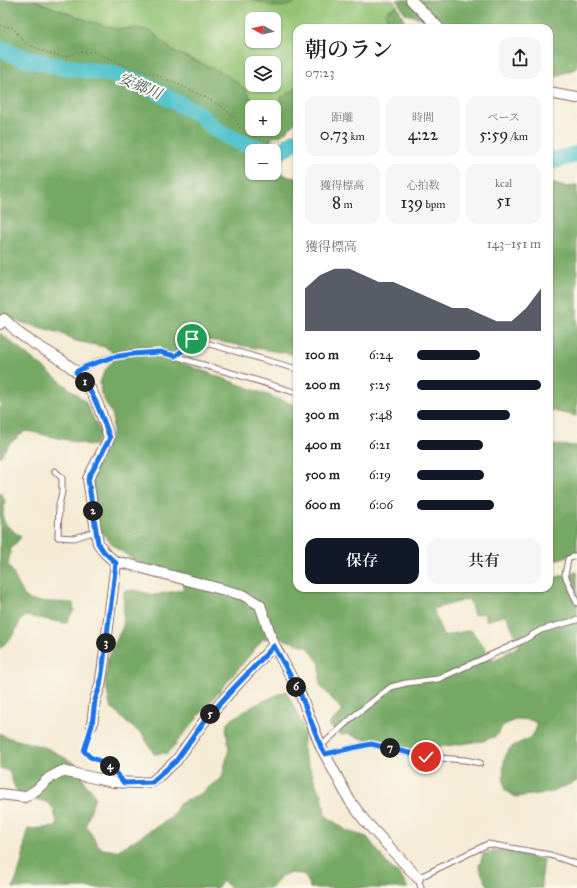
<!DOCTYPE html>
<html lang="ja">
<meta charset="utf-8">
<style>
body{margin:0;font-family:"IM FELL Great Primer","Noto Serif JP",serif;background:#f6f6f6;color:#222;height:100vh;display:flex;flex-direction:column;font-size:15px;white-space:nowrap}
*{box-sizing:border-box;margin:0}
p{font-size:13px;color:#767676}
.icon{flex:none;width:22px;height:22px;fill:none;stroke:currentColor;stroke-width:2;stroke-linecap:round;stroke-linejoin:round}
.map{position:relative;flex:1;overflow:hidden}
.panel{position:absolute;left:293px;top:24px;width:260px;height:568px;display:flex;flex-direction:column;background:#fff;border-radius:12px;box-shadow:0 1px 3px #0004}
.panel>*{flex:none}
.needle{width:26px;rotate:278deg}
.buttons{position:absolute;left:245px;top:12px;display:grid;gap:8px}
.buttons a{display:grid;place-items:center;width:36px;height:36px;border-radius:8px;background:#fff;box-shadow:0 1px 3px #0004;font-size:20px}
.pin{position:absolute;display:grid;place-items:center;width:34px;height:34px;color:#fff;margin:-17px;border:2px solid #fff;border-radius:50%;box-shadow:0 1px 4px #0007}
.km{position:absolute;width:20px;height:20px;margin:-10px;border-radius:50%;background:#222;color:#fff;font-size:11px;line-height:20px;text-align:center}
.round{display:grid;place-items:center;flex:none;width:42px;height:42px;border-radius:12px;background:#f6f6f6}
.head{display:flex;align-items:center;justify-content:space-between;height:68px;padding:0 12px}
h1{font-size:22px;font-weight:600;line-height:30px}
.metrics{display:grid;grid-template-columns:repeat(3,1fr);gap:6px;height:68px;padding:4px 12px}
.metrics div{display:grid;align-content:center;border-radius:10px;background:#f6f6f6;text-align:center}
.metrics b{font-size:17px;font-weight:600}
.metrics small{font-size:11px;font-weight:400}
.metrics p{font-size:11px}
.chart{height:112px;padding:8px 12px}
.chart p{display:flex;justify-content:space-between}
.chart svg{width:100%;height:72px;margin-top:4px;fill:#111827;opacity:.7}
.button{display:flex;gap:8px;margin-top:auto;padding:8px 12px}
.button a{flex:1;height:46px;border-radius:12px;background:#111827;color:#fff;font-size:16px;font-weight:600;line-height:46px;text-align:center}
.button a+a{background:#f6f6f6;color:#222}
ul{padding:0 12px;list-style:none;font-size:13px}
li{display:grid;grid-template-columns:64px 48px 1fr;align-items:center;height:30px}
li i{height:10px;border-radius:5px;background:#111827}
.map>svg:first-child{display:block}
</style>
<div class="map">
<svg width="577" height="888" viewBox="0 0 577 888">
<rect width="100%" height="100%" fill="#fbf7ec"/>
<filter id="ink" filterUnits="userSpaceOnUse"><feTurbulence type="fractalNoise" baseFrequency=".025" numOctaves="2"/><feDisplacementMap in="SourceGraphic" scale="8" xChannelSelector="R" yChannelSelector="G"/><feConvolveMatrix kernelMatrix="1 2 1 2 8 2 1 2 1" color-interpolation-filters="sRGB"/></filter>
<filter id="wash" filterUnits="userSpaceOnUse"><feTurbulence type="fractalNoise" baseFrequency=".012" numOctaves="4" result="noise"/><feDisplacementMap in="SourceGraphic" scale="16" xChannelSelector="R" yChannelSelector="G"/><feGaussianBlur stdDeviation="0.9" result="paint"/><feColorMatrix in="noise" values="0 0 0 0 0 0 0 0 0 0 0 0 0 0 0 0 0 1.4 0 .05"/><feComposite in="paint" operator="in"/></filter>
<g filter="url(#wash)">
<rect width="100%" height="100%" fill="#f5ebd4"/>
<path fill="#92c272" stroke="#6e704e" fill-rule="evenodd" d="M33,0H393L397,6L387,11L386,14L390,28H297V88L282,97L278,107L274,111V107H260L256,105L243,87L227,75L173,51L152,32L137,28L116,29L89,21ZM252,19H274V41H252ZM252,63H274V85H252Z"/>
<g fill="#75a864" stroke="#606448" fill-rule="evenodd">
<path d="M0,0H33L89,21L116,29L137,28L152,32L173,51L227,75L243,87L255,104L260,107H252V129H274V111L278,107L282,97L297,88V121L282,135L271,138V151H252V173H274V169L289,177L297,178V355L209,340L189,334L171,359L297,406V588H549V579L577,572V781L552,792L516,797L505,790C503,779 502,766 506,755C511,739 535,745 537,724L531,720L517,719L504,725L496,736L483,741L414,750L372,742L348,734L341,735L328,725L343,711L320,685V664L308,647L280,638L263,639L168,753L154,754L143,735L126,722L110,706L105,680L108,658L123,626L124,591L134,590L154,595L183,590L186,574L141,564L116,548L100,531L92,478L112,434L113,419V416L101,394L100,383L104,372L115,358L111,351L105,347L76,341L60,333L16,321L6,316L0,315ZM469,599L474,615L484,613L486,621L506,615L520,645L494,661L471,630L443,636L433,609Z"/>
<path d="M252,0H299C284,12 269,5 252,0Z"/>
<path d="M396,0H577V68L549,79V28H445L439,23L406,14Z"/>
<path d="M397,6L408,28H390L386,14L387,11Z"/>
<path d="M549,182L564,187L577,186V416L552,411H549Z"/>
<path d="M0,333L85,401L101,434L94,446L32,432L25,431L8,445L0,457Z"/>
<path d="M549,445L577,446V553L549,562Z"/>
<path d="M0,492L5,501C0,524 4,523 21,537L11,549L8,564L25,597L32,601L73,603L74,610L66,623L26,616L20,621L14,634L0,649Z"/>
<path d="M286,691L305,729L303,751L319,792L322,794L325,815L347,831L367,837L389,866L400,875L408,888H310L307,879L302,874C283,872 284,873 272,888H230L229,886L223,881L217,888H13C18,876 22,863 24,851C25,843 24,837 28,829L57,827C57,821 56,817 54,812C49,796 33,803 22,796C14,791 12,779 9,771L0,768V733L6,737L47,748L78,765L86,786L92,790L95,797L86,825L97,844L103,849L117,851L172,817L179,804L200,794L222,777L229,749L226,728L229,721L253,706Z"/>
<path d="M497,850H505L544,860L541,882L542,888H490L485,881L479,867L483,854Z"/>
</g>
<g fill="none" stroke-linecap="round" stroke-linejoin="round">
<g stroke="#57c4ce" stroke-width="17">
<path d="M0,48L19,57L57,66L112,74L128,79L141,83L202,116C216,135 246,146 269,151"/>
<path d="M274,152L278,153L297,140"/>
<path d="M549,162L577,154"/>
</g>
</g>
</g>
<g filter="url(#ink)">
<g fill="none" stroke-linecap="round" stroke-linejoin="round">
<g stroke="#866666" stroke-width="7">
<g id="lane">
<path d="M175,357L185,349L192,339L297,369"/>
<path d="M76,372C100,358 131,350 159,352C170,353 188,361 200,364C233,373 265,383 297,393"/>
<path d="M55,471L62,478V492L59,505L58,537L74,538L96,531"/>
<path d="M577,555L568,559L565,575L577,603"/>
<path d="M321,746L355,715L391,687L406,683L438,679L522,641L541,630L577,620"/>
<path d="M325,754L371,744L426,757L465,760L480,763"/>
<path d="M421,888L418,878L488,844L550,855L577,864"/>
</g>
</g>
<g stroke="#866666" stroke-width="12">
<g id="street">
<path d="M411,0L439,28"/>
<path d="M549,93L577,98"/>
<path d="M0,324L4,319C10,324 15,330 20,334C42,351 70,360 87,384C98,400 103,419 109,438L88,479L98,543L104,552L116,563H124L243,595L260,605L274,645L300,693L321,747L350,801L365,821L418,878"/>
<path d="M92,725L95,700L100,686L103,666L116,563"/>
<path d="M0,794L25,797L36,790L49,778L62,771L113,782L138,783L152,782L176,761L206,719L232,690L274,645"/>
</g>
</g>
<g stroke="#866666" stroke-width="1.5" stroke-dasharray="1 3" stroke-linecap="butt">
<path d="M0,25L13,28L25,43L51,54L65,57L79,52H94L127,67L157,75L178,84L199,94L224,108L236,120L240,128L253,136L261,140L274,142L286,140L297,131"/>
<path d="M89,734L85,751L90,757L110,765L115,773"/>
</g>
<use href="#lane" stroke="#fff" stroke-width="5"/>
<use href="#street" stroke="#fff" stroke-width="10"/>
</g>
</g>
<g fill="none" stroke-linecap="round" stroke-linejoin="round" filter="url(#ink)">
<g stroke="#fff" stroke-width="8">
<path id="route" d="M192,339L185,349L175,356L160,352L133,354L113,357L87,366L76,372C94,391 101,414 110,438L88,479L98,543L104,552L116,563L103,666L100,686L95,700L92,725L84,751L90,757L110,765L124,783L152,782L176,761L206,719L232,690L274,646L300,693L321,747L325,754L371,744L426,757"/>
</g>
<use href="#route" stroke="#1a73e8" stroke-width="5"/>
</g>
<g text-anchor="middle" dominant-baseline="central" stroke-width="4" stroke-linejoin="round" paint-order="stroke">
<g font-size="15" font-style="italic" fill="#4f5964" stroke="#fbf7ec">
<text transform="translate(140 86) rotate(23)">安郷川</text>
</g>
</g>
</svg>
<div class="buttons">
<a><svg class="needle" viewBox="-14 -14 28 28"><path d="M0-13l5 13h-10z" fill="#e53935"/><path d="M0 13l5-13h-10z" fill="#767676"/></svg></a>
<a><svg class="icon" aria-label="layers" viewBox="0 0 24 24"><path d="M12 4l9 5-9 5-9-5zM3 14l9 5 9-5"/></svg></a>
<a>+</a>
<a>−</a>
</div>
<div class="pin" style="left:192px;top:339px;background:#1e9e55"><svg class="icon" aria-label="arrive" viewBox="0 0 24 24"><path d="M6 21V4h12l-3 4 3 4H6"/></svg></div>
<div class="pin" style="left:426px;top:757px;background:#d93025"><svg class="icon" aria-label="check" viewBox="0 0 24 24"><path d="M5 12l5 5 9-10"/></svg></div>
<b class="km" style="left:85px;top:382px">1</b>
<b class="km" style="left:93px;top:511px">2</b>
<b class="km" style="left:106px;top:643px">3</b>
<b class="km" style="left:110px;top:766px">4</b>
<b class="km" style="left:210px;top:714px">5</b>
<b class="km" style="left:296px;top:687px">6</b>
<b class="km" style="left:390px;top:748px">7</b>
<section class="panel">
<div class="head"><div><h1>朝のラン</h1><p>07:23</p></div><a class="round"><svg class="icon" aria-label="share" viewBox="0 0 24 24"><path d="M12 15V3M7 8l5-5 5 5M5 13v7h14v-7"/></svg></a></div>
<div class="metrics">
<div><p>距離</p><b>0.73<small> km</small></b></div>
<div><p>時間</p><b>4:22</b></div>
<div><p>ペース</p><b>5:59<small> /km</small></b></div>
</div>
<div class="metrics">
<div><p>獲得標高</p><b>8<small> m</small></b></div>
<div><p>心拍数</p><b>139<small> bpm</small></b></div>
<div><p>kcal</p><b>51</b></div>
</div>
<div class="chart"><p><span>獲得標高</span>143–151 m</p>
<svg viewBox="0 0 160 44" preserveAspectRatio="none"><path d="M0 44V18L10 10L20 6L30 6L40 10L50 14L60 14L70 18L80 22L90 26L100 30L110 30L120 34L130 38L140 38L150 30L160 18V44z"/></svg>
</div>
<ul>
<li><b>100 m</b>6:24<i style="width:51%"></i></li>
<li><b>200 m</b>5:25<i style="width:100%"></i></li>
<li><b>300 m</b>5:48<i style="width:75%"></i></li>
<li><b>400 m</b>6:21<i style="width:53%"></i></li>
<li><b>500 m</b>6:19<i style="width:54%"></i></li>
<li><b>600 m</b>6:06<i style="width:62%"></i></li>
</ul>
<div class="button"><a>保存</a><a>共有</a></div>
</section>
</div>
